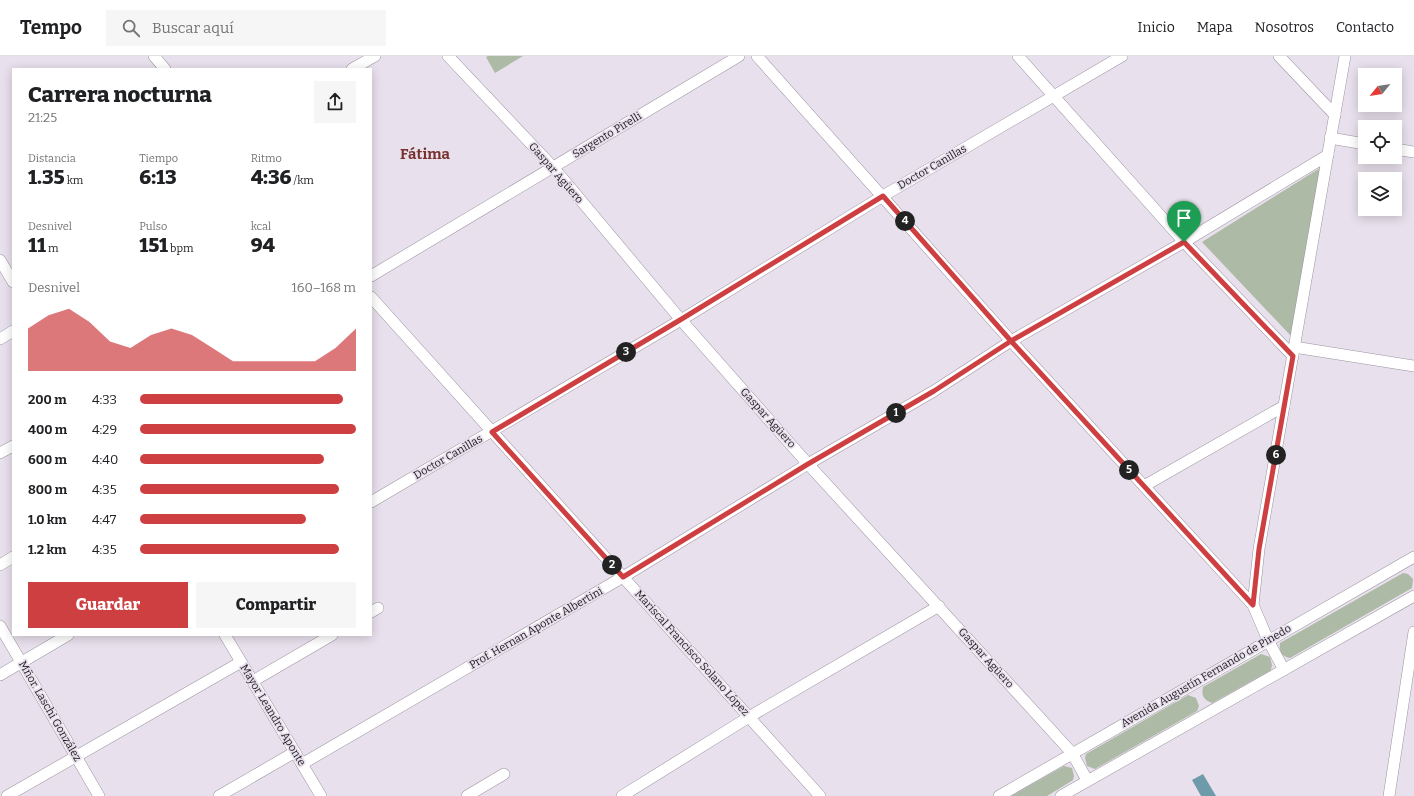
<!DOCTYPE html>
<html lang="es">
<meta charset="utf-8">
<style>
body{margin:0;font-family:Bitter,serif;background:#f6f6f6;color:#202124;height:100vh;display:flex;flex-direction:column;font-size:15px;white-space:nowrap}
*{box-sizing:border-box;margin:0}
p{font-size:13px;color:#757577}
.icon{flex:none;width:22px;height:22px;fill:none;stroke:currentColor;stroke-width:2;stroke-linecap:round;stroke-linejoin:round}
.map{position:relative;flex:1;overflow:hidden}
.sheet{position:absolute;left:12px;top:12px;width:360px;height:568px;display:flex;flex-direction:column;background:#fff;border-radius:0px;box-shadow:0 2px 10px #0003}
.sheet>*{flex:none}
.needle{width:26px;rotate:240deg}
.fabs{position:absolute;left:1358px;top:12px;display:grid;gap:8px}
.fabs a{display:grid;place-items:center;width:44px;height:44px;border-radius:0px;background:#fff;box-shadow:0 2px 10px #0003;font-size:20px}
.pin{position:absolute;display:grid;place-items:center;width:34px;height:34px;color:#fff;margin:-41px -17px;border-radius:50% 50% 50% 0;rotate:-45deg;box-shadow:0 0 4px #0007}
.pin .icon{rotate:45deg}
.km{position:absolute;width:20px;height:20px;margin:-10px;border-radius:50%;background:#222;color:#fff;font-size:11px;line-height:20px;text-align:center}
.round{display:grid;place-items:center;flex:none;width:42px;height:42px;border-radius:0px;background:#f6f6f6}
.overview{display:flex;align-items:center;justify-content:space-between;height:68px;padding:0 16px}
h1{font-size:22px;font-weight:800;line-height:30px}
.metrics{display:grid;grid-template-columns:repeat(3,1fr);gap:6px;height:68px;padding:4px 16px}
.metrics div{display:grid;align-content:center}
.metrics b{font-size:20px;font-weight:800}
.metrics small{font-size:11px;font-weight:400}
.metrics p{font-size:11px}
.chart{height:112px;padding:8px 16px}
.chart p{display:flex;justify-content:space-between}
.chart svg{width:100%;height:72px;margin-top:4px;fill:#ce3f42;opacity:.7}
.action{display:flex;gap:8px;margin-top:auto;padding:8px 16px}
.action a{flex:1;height:46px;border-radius:0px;background:#ce3f42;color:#fff;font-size:16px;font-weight:800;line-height:46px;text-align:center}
.action a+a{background:#f6f6f6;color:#202124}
ul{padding:0 16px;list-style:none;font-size:13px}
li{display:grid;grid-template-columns:64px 48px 1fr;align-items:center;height:30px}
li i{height:10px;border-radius:5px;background:#ce3f42}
header{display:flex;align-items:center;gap:24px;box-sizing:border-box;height:56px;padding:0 20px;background:#fff;border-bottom:1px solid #e0e0e0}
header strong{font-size:19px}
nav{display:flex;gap:22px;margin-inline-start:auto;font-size:14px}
.search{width:280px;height:36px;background:#f6f6f6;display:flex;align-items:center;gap:10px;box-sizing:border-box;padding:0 14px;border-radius:0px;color:#757577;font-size:15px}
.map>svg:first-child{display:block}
</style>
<header>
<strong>Tempo</strong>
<div class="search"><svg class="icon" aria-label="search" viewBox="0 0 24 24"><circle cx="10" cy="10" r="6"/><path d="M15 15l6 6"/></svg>Buscar aquí</div>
<nav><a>Inicio</a><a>Mapa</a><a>Nosotros</a><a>Contacto</a></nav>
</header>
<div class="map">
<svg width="1414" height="740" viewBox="0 0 1414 740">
<rect width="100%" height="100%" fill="#e8e0ec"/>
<g fill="#acbaa6">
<path d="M488,0H523L495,17L486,1Z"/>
<path d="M1320,112L1291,280L1202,186Z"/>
<path d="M1403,517L1408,518L1413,523L1412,532L1290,602C1281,600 1279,596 1280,587Z"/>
<path d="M1261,598L1270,601L1272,609L1271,614L1212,647C1204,644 1201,640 1203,631Z"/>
<path d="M1188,639L1196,642L1199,650L1197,655L1095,713L1087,710L1085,702L1086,698Z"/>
<path d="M1064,710L1072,712L1074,720L1073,724L1070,726L1047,740H1011Z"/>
</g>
<path fill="#6e9ba9" d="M1203,718L1216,740H1201L1192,724Z"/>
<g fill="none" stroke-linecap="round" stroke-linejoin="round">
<g stroke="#9c949f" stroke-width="12">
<g id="minor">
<path d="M154,0L165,13"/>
<path d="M448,0L553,111L681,264L808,408L1072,697L1087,724"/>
<path d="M757,0L1011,285L1253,549"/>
<path d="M1018,0L1184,186L1293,300"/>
<path d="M1279,0L1335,59"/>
<path d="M352,13L375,0"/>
<path d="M1330,82L1365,88"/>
<path d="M1395,93L1414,96"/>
<path d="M0,204L13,226"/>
<path d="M371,220L739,0"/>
<path d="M371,241L820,740"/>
<path d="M0,283L13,275"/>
<path d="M1294,291L1414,310"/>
<path d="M0,397L13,390"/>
<path d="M1144,430L1284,350"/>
<path d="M371,446L681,264L883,140L1122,0"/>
<path d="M0,509L13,501"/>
<path d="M371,556L378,552"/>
<path d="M0,570L99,740"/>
<path d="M225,579L321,740"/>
<path d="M1284,614L1268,584L1253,549L1259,493L1345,0"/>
<path d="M0,619L68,579"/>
<path d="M253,625L332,579"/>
<path d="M302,708L623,521L808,408L934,335L1011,285L1184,186L1328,99"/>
<path d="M7,740L241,606"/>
<path d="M219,740L295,696"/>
<path d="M467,740L504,718"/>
<path d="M622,740L749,661L939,550"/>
<path d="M999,740L1414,501"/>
<path d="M1061,740L1414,540"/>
<path d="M1389,740L1414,576"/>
</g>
</g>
<use href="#minor" stroke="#fff" stroke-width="11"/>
</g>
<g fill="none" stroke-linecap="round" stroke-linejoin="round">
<g stroke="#fff" stroke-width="8">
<path id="route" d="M1184,186L1011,285L934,335L808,408L623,521L492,376L680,264L883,140L1011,285L1253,549L1259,493L1293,300L1184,186"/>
</g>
<use href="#route" stroke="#ce3f42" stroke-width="5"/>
</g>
<g text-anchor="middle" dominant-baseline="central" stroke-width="3.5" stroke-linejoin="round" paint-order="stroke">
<g font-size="11" fill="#1d1a1f" stroke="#e8e0ec">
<text transform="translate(607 79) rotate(-31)">Sargento Pirelli</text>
<text transform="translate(932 111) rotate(-30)">Doctor Canillas</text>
<text transform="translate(556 117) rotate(49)">Gaspar Agüero</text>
<text transform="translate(768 362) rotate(48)">Gaspar Agüero</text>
<text transform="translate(448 401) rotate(-30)">Doctor Canillas</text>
<text transform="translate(536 572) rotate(-30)">Prof. Hernan Aponte Albertini</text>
<text transform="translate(692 597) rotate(48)">Mariscal Francisco Solano López</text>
<text transform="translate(986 602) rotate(48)">Gaspar Agüero</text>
<text transform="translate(1206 620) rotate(-30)">Avenida Augustín Fernando de Pinedo</text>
<text transform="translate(50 655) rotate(60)">Mñor. Laschi González</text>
<text transform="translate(273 659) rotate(59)">Mayor Leandro Aponte</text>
</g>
<g font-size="15" font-weight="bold" fill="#78312f" stroke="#e8e0ec">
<text x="425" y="98">Fátima</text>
</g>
</g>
</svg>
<div class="fabs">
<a><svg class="needle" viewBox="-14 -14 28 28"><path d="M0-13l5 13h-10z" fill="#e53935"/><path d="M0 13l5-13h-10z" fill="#757577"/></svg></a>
<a><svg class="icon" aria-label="locate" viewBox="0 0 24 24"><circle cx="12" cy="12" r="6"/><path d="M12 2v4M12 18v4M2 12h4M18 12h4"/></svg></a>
<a><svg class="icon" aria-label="layers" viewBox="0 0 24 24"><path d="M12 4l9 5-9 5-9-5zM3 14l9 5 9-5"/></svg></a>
</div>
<div class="pin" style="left:1184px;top:186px;background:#1e9e55"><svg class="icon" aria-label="arrive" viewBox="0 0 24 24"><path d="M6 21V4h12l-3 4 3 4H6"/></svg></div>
<b class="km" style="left:896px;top:357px">1</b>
<b class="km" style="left:612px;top:509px">2</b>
<b class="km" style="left:626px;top:296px">3</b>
<b class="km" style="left:905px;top:165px">4</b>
<b class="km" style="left:1129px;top:414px">5</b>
<b class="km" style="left:1276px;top:399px">6</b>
<section class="sheet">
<div class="overview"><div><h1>Carrera nocturna</h1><p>21:25</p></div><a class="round"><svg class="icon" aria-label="share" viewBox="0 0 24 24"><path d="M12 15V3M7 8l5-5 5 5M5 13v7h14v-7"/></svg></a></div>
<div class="metrics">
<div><p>Distancia</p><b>1.35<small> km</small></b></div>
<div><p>Tiempo</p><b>6:13</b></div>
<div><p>Ritmo</p><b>4:36<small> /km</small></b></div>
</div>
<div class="metrics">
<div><p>Desnivel</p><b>11<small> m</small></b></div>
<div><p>Pulso</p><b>151<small> bpm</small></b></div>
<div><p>kcal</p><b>94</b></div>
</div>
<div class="chart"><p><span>Desnivel</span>160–168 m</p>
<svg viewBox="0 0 160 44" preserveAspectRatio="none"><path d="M0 44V18L10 10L20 6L30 14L40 26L50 30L60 22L70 18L80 22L90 30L100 38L110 38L120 38L130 38L140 38L150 30L160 18V44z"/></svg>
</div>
<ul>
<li><b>200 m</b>4:33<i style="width:94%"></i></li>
<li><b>400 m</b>4:29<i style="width:100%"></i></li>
<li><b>600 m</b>4:40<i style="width:85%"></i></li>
<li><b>800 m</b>4:35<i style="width:92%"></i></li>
<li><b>1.0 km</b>4:47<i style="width:77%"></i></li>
<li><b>1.2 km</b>4:35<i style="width:92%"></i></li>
</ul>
<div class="action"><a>Guardar</a><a>Compartir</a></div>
</section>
</div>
